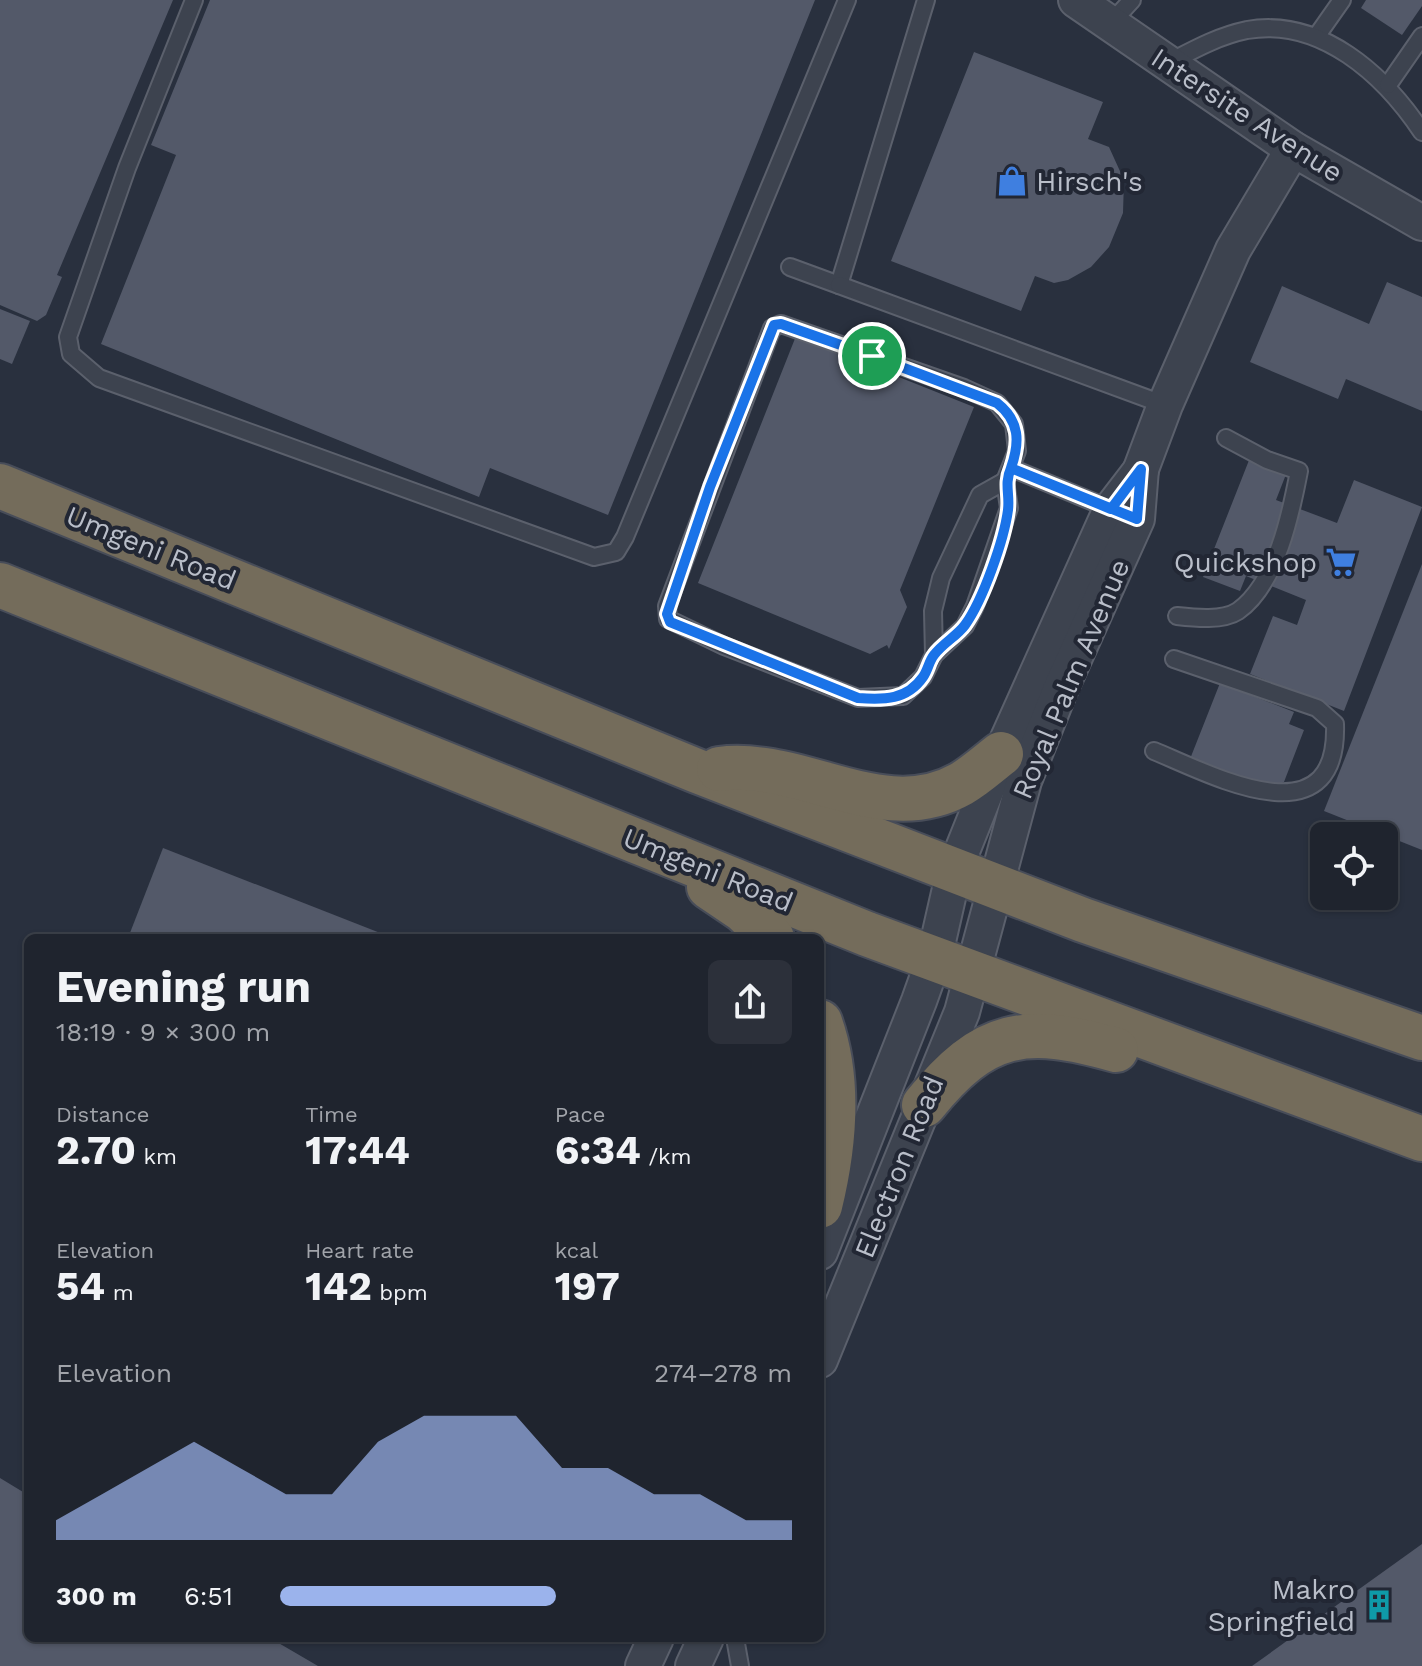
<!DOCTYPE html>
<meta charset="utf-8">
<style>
body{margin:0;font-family:"Work Sans",sans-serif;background:#2c303a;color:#f1f3f6;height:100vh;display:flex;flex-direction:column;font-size:30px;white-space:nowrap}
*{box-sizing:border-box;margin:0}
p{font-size:26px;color:#a1a4aa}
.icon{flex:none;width:44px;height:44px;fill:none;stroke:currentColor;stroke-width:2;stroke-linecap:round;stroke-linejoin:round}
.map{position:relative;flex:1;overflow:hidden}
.side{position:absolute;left:24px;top:934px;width:800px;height:708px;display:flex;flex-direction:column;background:#1f242e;border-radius:12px;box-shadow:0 2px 6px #0004,0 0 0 2px #3c414a}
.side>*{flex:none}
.buttons{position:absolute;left:1310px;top:822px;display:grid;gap:16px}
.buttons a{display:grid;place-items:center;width:88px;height:88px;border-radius:12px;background:#1f242e;box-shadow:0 2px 6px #0004,0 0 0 2px #3c414a;font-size:40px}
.pin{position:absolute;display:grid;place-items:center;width:68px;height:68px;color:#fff;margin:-34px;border:4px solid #fff;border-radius:50%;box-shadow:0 2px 8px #0007}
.round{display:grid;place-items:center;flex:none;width:84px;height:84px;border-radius:12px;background:#2c303a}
.summary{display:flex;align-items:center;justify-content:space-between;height:136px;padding:0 32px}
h1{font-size:44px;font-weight:700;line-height:60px}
.figures{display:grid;grid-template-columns:repeat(3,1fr);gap:12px;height:136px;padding:8px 32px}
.figures div{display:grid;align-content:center}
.figures b{font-size:40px;font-weight:700}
.figures small{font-size:22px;font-weight:400}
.figures p{font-size:22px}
.chart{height:224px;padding:16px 32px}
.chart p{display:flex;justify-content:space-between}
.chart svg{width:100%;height:144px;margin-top:8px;fill:#9bb3ec;opacity:.7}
ul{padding:0 32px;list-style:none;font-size:26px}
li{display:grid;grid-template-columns:128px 96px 1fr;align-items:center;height:60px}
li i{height:20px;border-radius:10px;background:#9bb3ec}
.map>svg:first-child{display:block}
</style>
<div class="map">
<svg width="1422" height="1666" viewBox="0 0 1422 1666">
<rect width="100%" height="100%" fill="#29303e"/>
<g fill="#535969">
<path d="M0,0H173L57,275L62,277L46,315L37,321L0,305Z"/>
<path d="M210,0H815L608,515L490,468L479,497L101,344L176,155L151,145Z"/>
<path d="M1366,0H1422V6L1402,35L1361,8Z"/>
<path d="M974,52L1103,102L1088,139L1109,147L1124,180L1123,213L1109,247L1091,267L1068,280L1054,283L1035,276L1021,311L891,261Z"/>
<path d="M1387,282L1422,297V411L1346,379L1338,399L1250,362L1282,286L1369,324Z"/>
<path d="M0,309L30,321L12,364L0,359Z"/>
<path d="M796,336L974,407L900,590L907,607L889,649L887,645L870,654L698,583Z"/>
<path d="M1255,445L1292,459L1276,500L1337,523L1354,480L1422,507L1344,711L1250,674L1273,616L1297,625L1306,600L1246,576L1240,591L1203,577Z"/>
<path d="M1422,564V850L1324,811Z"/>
<path d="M1220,683L1294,712L1289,724L1304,730L1284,782L1270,790L1190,759Z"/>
<path d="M163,848L393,938H128Z"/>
<path d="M0,1478L28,1495V1638H270L318,1666H0Z"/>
<path d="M1422,1544V1666H1252Z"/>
</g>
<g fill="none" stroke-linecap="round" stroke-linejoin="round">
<g stroke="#5b606c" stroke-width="20">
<g id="lane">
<path d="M194,0L127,168L68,337L71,354L99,378L594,557L616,552L625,537L847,0"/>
<path d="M1110,24L1132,0"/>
<path d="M1316,37L1342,0"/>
<path d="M1168,63C1193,50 1218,36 1247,30C1321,17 1384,75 1422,132"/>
<path d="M1388,85L1422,36"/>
<path d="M790,267L839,285L926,0"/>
<path d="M839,285L1165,405"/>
<path d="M781,324L964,388L997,403L1014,424L1017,451L1005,481L1009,508L975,606L965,626L934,655L923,677L903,696L858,698L724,646L668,619L667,606L772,328Z"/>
<path d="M1011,468L1113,510"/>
<path d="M1177,616C1195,618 1223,621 1238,611C1277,583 1291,513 1299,471L1267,460L1226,438"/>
<path d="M934,655L933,611L941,578L980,495L1005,481"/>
<path d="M1154,751C1210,774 1339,844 1335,724L1317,708L1174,659"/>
<path d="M735,1638L740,1666"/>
</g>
</g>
<g stroke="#5b606c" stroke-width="38">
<g id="street">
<path d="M1076,0L1293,149L1422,223"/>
<path d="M820,1252L919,1001L934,959L954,871L1001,754L1111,509L1141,470"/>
<path d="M820,1360L962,1012L1024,781L1061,688L1137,519L1141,469L1165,405L1233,250L1293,149"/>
<path d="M643,1666L656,1638"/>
<path d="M693,1666L706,1638"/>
</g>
</g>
<g stroke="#484d59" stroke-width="48">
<g id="highway">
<path d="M0,486L697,771L1083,920L1422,1038"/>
<path d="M0,585L867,934L1422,1139"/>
<path d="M719,769C802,758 883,828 961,784C975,776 988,764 1001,754"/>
<path d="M709,887L743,910L772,938"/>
<path d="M820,1022C841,1081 835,1145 820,1206"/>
<path d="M924,1105C984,1030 1025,1024 1116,1050"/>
</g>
</g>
<use href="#lane" stroke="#3d434f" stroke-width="16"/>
<use href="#street" stroke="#3d434f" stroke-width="34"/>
<use href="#highway" stroke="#746c5b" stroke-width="44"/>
</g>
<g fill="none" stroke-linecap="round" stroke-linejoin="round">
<g stroke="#fff" stroke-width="16">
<path id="route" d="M872,356L997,403C1020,421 1020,442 1011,468L1111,509L1141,469L1137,519L1011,468C1004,484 1010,494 1008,510C1004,540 983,600 965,625C957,636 943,643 934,655C929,661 928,670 923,677C907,700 884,700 858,698L670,622L667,614L710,487L774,325L781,324L872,356"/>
</g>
<use href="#route" stroke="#1a73e8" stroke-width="10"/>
</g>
<defs>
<g id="shop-bare" transform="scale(2.4)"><path d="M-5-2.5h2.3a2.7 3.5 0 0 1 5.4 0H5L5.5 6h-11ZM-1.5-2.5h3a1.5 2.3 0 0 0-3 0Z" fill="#3f7fe0" stroke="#222734" stroke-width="2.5" paint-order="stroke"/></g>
<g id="supermarket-bare" transform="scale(2.4)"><path d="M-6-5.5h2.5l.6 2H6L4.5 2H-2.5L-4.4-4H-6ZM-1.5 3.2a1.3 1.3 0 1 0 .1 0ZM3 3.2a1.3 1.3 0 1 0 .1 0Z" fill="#3f7fe0" stroke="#222734" stroke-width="2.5" paint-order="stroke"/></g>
<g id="building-bare" transform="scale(2.4)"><path d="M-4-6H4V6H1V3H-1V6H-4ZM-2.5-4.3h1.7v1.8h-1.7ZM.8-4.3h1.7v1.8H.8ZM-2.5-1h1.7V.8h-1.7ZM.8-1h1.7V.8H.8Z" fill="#0f9aa8" stroke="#222734" stroke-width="2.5" paint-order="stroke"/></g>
</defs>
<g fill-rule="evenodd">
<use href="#shop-bare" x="1012" y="181"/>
<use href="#supermarket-bare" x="1341" y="562"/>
<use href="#building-bare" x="1379" y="1605"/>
</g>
<g text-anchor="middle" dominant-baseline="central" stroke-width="8" stroke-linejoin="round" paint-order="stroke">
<g font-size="28" fill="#b9bec9" stroke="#222734">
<text transform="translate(1247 115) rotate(33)">Intersite Avenue</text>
<text transform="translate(151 548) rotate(22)">Umgeni Road</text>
<text transform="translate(1071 679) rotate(-67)">Royal Palm Avenue</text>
<text transform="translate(708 870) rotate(22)">Umgeni Road</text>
<text transform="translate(899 1167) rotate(-68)">Electron Road</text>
</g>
<g font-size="28" fill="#b9bec9" stroke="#222734" text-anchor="end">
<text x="1036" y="181" text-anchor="start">Hirsch's</text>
<text x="1317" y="562">Quickshop</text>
<text x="1355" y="1589">Makro<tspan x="1355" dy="32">Springfield</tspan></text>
</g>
</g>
</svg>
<div class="buttons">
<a><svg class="icon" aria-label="locate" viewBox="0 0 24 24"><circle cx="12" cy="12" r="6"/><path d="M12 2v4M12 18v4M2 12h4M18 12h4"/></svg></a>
</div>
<div class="pin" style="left:872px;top:356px;background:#1e9e55"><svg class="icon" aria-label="arrive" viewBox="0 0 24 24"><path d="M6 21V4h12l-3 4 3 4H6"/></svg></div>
<section class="side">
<div class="summary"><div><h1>Evening run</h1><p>18:19 · 9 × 300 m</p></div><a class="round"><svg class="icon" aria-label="share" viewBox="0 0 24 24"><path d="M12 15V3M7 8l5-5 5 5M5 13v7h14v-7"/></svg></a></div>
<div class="figures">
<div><p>Distance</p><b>2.70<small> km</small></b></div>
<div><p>Time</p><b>17:44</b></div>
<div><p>Pace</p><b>6:34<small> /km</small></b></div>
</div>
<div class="figures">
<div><p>Elevation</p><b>54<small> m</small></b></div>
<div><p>Heart rate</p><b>142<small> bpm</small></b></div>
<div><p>kcal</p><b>197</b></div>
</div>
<div class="chart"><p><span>Elevation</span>274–278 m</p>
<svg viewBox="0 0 160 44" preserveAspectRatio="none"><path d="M0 44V38L10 30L20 22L30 14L40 22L50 30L60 30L70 14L80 6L90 6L100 6L110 22L120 22L130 30L140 30L150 38L160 38V44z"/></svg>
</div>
<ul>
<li><b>300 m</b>6:51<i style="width:54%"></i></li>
</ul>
</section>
</div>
